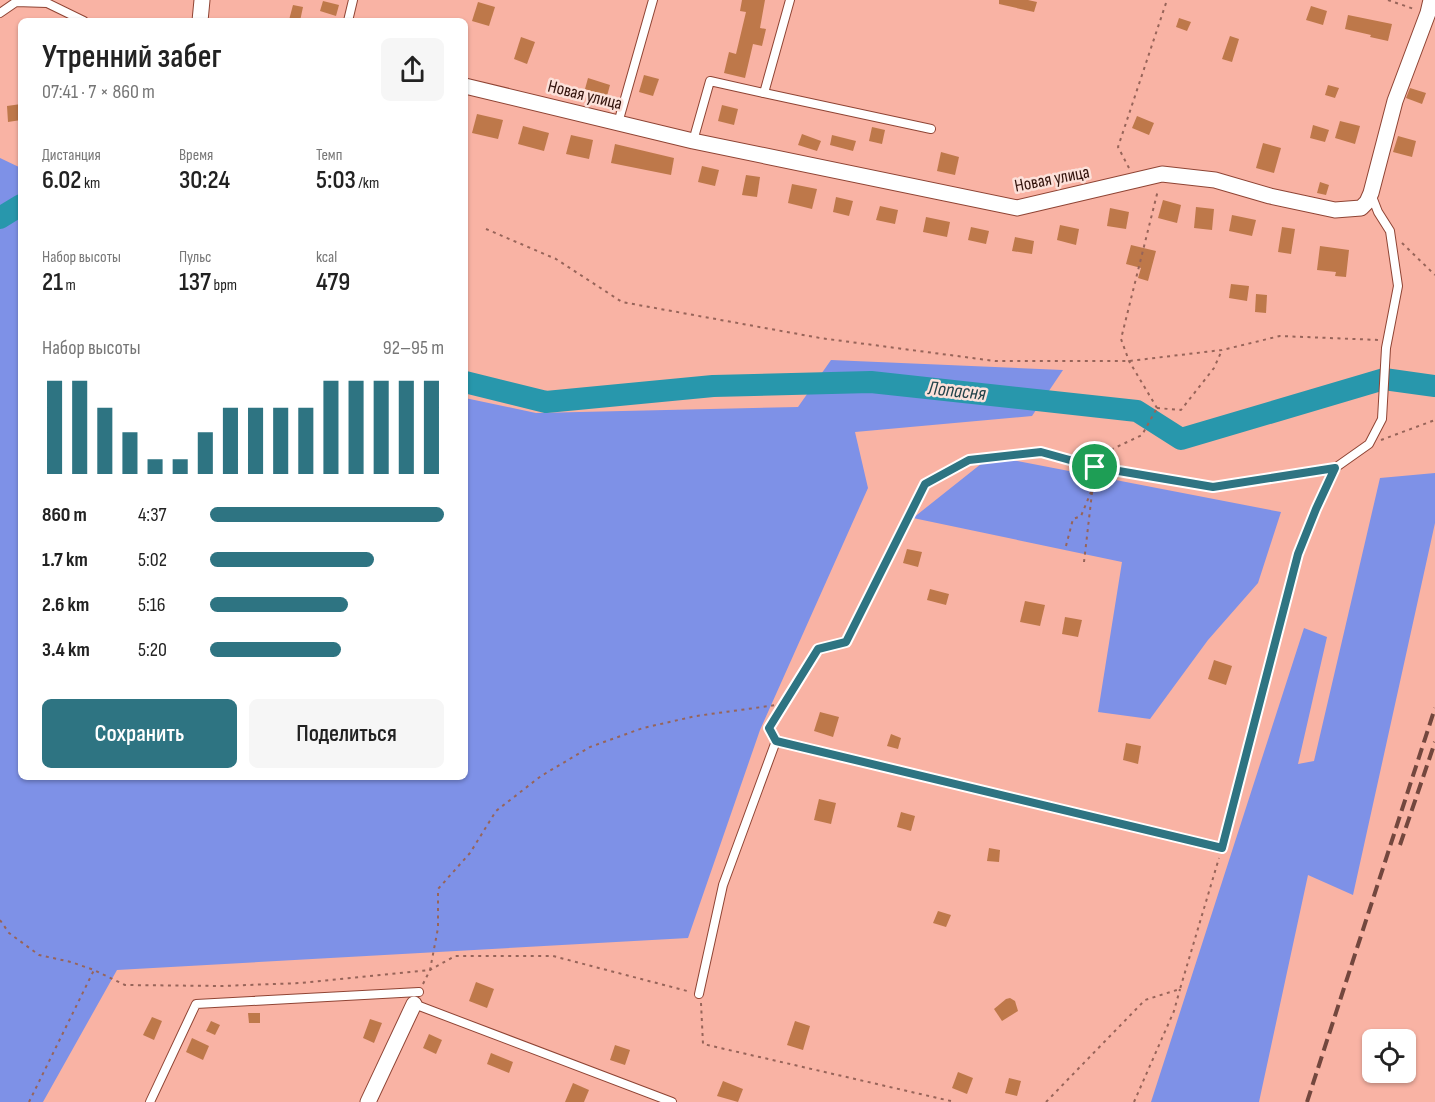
<!DOCTYPE html>
<html lang="ru">
<meta charset="utf-8">
<style>
body{margin:0;font-family:"Sofia Sans Condensed",sans-serif;background:#f6f6f6;color:#222;height:100vh;display:flex;flex-direction:column;font-size:22px;white-space:nowrap}
*{box-sizing:border-box;margin:0}
p{font-size:20px;color:#767676}
.icon{flex:none;width:33px;height:33px;fill:none;stroke:currentColor;stroke-width:2;stroke-linecap:round;stroke-linejoin:round}
.map{position:relative;flex:1;overflow:hidden}
.side{position:absolute;left:18px;top:18px;width:450px;height:762px;display:flex;flex-direction:column;background:#fff;border-radius:9px;box-shadow:0 2px 4px #0004}
.side>*{flex:none}
.tools{position:absolute;left:1362px;top:1029px;display:grid;gap:12px}
.tools a{display:grid;place-items:center;width:54px;height:54px;border-radius:9px;background:#fff;box-shadow:0 2px 4px #0004;font-size:30px}
.pin{position:absolute;display:grid;place-items:center;width:51px;height:51px;color:#fff;margin:-26px;border:3px solid #fff;border-radius:50%;box-shadow:0 2px 6px #0007}
.round{display:grid;place-items:center;flex:none;width:63px;height:63px;border-radius:9px;background:#f6f6f6}
.head{display:flex;align-items:center;justify-content:space-between;height:102px;padding:0 24px}
h1{font-size:33px;font-weight:600;line-height:45px}
.metrics{display:grid;grid-template-columns:repeat(3,1fr);gap:9px;height:102px;padding:6px 24px}
.metrics div{display:grid;align-content:center}
.metrics b{font-size:26px;font-weight:600}
.metrics small{font-size:16px;font-weight:400}
.metrics p{font-size:16px}
.chart{height:168px;padding:12px 24px}
.chart p{display:flex;justify-content:space-between}
.chart svg{width:100%;height:108px;margin-top:6px;stroke:#2e7482;stroke-width:6}
.cta{display:flex;gap:12px;margin-top:auto;padding:12px 24px}
.cta a{flex:1;height:69px;border-radius:9px;background:#2e7482;color:#fff;font-size:24px;font-weight:600;line-height:69px;text-align:center}
.cta a+a{background:#f6f6f6;color:#222}
ul{padding:0 24px;list-style:none;font-size:20px}
li{display:grid;grid-template-columns:96px 72px 1fr;align-items:center;height:45px}
li i{height:15px;border-radius:8px;background:#2e7482}
.map>svg:first-child{display:block}
</style>
<div class="map">
<svg width="1435" height="1102" viewBox="0 0 1435 1102">
<rect width="100%" height="100%" fill="#f9b3a4"/>
<g fill="#7e91e7">
<path d="M0,158L21,168V777H465V398L536,413L798,407L831,360L1063,370L1032,416L855,432L868,488L760,730L688,938L117,970L43,1102H0Z"/>
<path d="M991,456L1281,512L1258,583L1208,640L1150,719L1098,712L1122,562L913,518Z"/>
<path d="M1435,473V523L1353,895L1308,875L1259,1102H1151L1304,628L1327,637L1298,764L1314,761L1380,478Z"/>
</g>
<g fill="none" stroke-linecap="round" stroke-linejoin="round">
<g stroke="#2897ac" stroke-width="22">
<path d="M0,218L21,205"/>
<path d="M465,382L546,402L713,386L871,382L1137,411L1181,439L1384,379L1435,386"/>
</g>
</g>
<g fill="#be784a">
<path d="M742,0H765L760,28L766,29L762,46L753,44L745,78L724,73L729,52L736,54L746,12L740,11Z"/>
<path d="M999,0H1028L1037,2L1034,12L999,4Z"/>
<path d="M323,1L339,5L336,16L320,11Z"/>
<path d="M478,2L495,7L489,26L472,21Z"/>
<path d="M293,5L303,7L300,21L289,20Z"/>
<path d="M1311,6L1327,11L1323,25L1306,20Z"/>
<path d="M1348,15L1392,24L1388,41L1370,37L1371,35L1345,29Z"/>
<path d="M1179,18L1191,22L1187,31L1176,27Z"/>
<path d="M1230,36L1239,39L1232,62L1222,59Z"/>
<path d="M521,37L535,42L527,64L514,59Z"/>
<path d="M644,75L659,79L653,96L639,92Z"/>
<path d="M588,78L610,85L607,96L585,89Z"/>
<path d="M1328,85L1339,88L1335,98L1325,95Z"/>
<path d="M1410,88L1426,93L1422,104L1406,98Z"/>
<path d="M21,104V120L8,122L7,106Z"/>
<path d="M722,105L738,109L734,125L718,121Z"/>
<path d="M477,114L503,120L498,139L472,133Z"/>
<path d="M1137,116L1154,123L1149,135L1132,128Z"/>
<path d="M1340,121L1360,126L1355,144L1335,138Z"/>
<path d="M1313,125L1329,130L1325,142L1310,138Z"/>
<path d="M523,126L549,133L544,151L518,144Z"/>
<path d="M872,127L885,130L882,144L869,141Z"/>
<path d="M802,134L821,141L817,151L798,145Z"/>
<path d="M571,135L593,140L589,159L566,154Z"/>
<path d="M832,135L856,141L853,151L830,145Z"/>
<path d="M1398,136L1416,141L1412,157L1393,152Z"/>
<path d="M1263,143L1281,148L1274,173L1256,168Z"/>
<path d="M615,144L674,158L671,175L611,163Z"/>
<path d="M941,152L959,157L955,175L937,171Z"/>
<path d="M702,166L719,170L715,186L698,182Z"/>
<path d="M746,175L760,177L757,197L742,195Z"/>
<path d="M1320,182L1329,185L1326,195L1317,193Z"/>
<path d="M792,184L817,189L812,209L788,203Z"/>
<path d="M836,197L853,201L849,216L833,212Z"/>
<path d="M1163,200L1181,205L1177,223L1158,218Z"/>
<path d="M880,206L898,210L895,224L876,220Z"/>
<path d="M1196,207L1214,209L1212,230L1194,228Z"/>
<path d="M1110,208L1129,212L1126,229L1107,226Z"/>
<path d="M1232,215L1256,220L1252,236L1229,231Z"/>
<path d="M926,217L950,222L947,237L923,232Z"/>
<path d="M1060,225L1079,229L1076,245L1057,240Z"/>
<path d="M971,227L989,231L986,244L968,240Z"/>
<path d="M1282,227L1295,229L1291,254L1278,252Z"/>
<path d="M1015,237L1034,241L1032,254L1012,251Z"/>
<path d="M1131,245L1156,251L1148,281L1138,278L1141,268L1126,264Z"/>
<path d="M1320,246L1349,250L1346,277L1335,276L1336,272L1317,270Z"/>
<path d="M1231,284L1249,286L1247,301L1229,298Z"/>
<path d="M1256,294L1267,295L1266,313L1255,312Z"/>
<path d="M907,549L922,552L918,567L903,563Z"/>
<path d="M930,589L949,594L946,605L927,600Z"/>
<path d="M1025,601L1045,605L1040,626L1020,622Z"/>
<path d="M1065,617L1082,620L1078,637L1062,634Z"/>
<path d="M1214,660L1232,666L1226,685L1208,679Z"/>
<path d="M820,712L839,717L833,737L814,731Z"/>
<path d="M891,734L901,738L898,749L887,746Z"/>
<path d="M1126,743L1141,746L1138,764L1123,760Z"/>
<path d="M819,799L836,803L831,824L814,820Z"/>
<path d="M901,812L915,816L911,831L897,827Z"/>
<path d="M989,848L1000,850L999,862L987,861Z"/>
<path d="M938,911L951,915L946,927L933,923Z"/>
<path d="M476,982L494,989L487,1008L469,1001Z"/>
<path d="M1010,998L1015,1001L1018,1011L1002,1021L994,1009L1006,999Z"/>
<path d="M248,1013H260V1023H249Z"/>
<path d="M152,1017L162,1021L154,1040L143,1035Z"/>
<path d="M370,1019L382,1023L374,1043L363,1038Z"/>
<path d="M211,1021L220,1025L215,1035L206,1031Z"/>
<path d="M795,1021L810,1026L803,1050L787,1045Z"/>
<path d="M429,1034L442,1040L436,1054L423,1048Z"/>
<path d="M192,1038L209,1046L203,1060L186,1052Z"/>
<path d="M615,1045L630,1050L625,1065L610,1060Z"/>
<path d="M491,1053L513,1062L509,1073L487,1064Z"/>
<path d="M958,1072L973,1078L967,1094L952,1088Z"/>
<path d="M1009,1078L1021,1081L1017,1096L1005,1093Z"/>
<path d="M723,1081L743,1089L738,1102L717,1096Z"/>
<path d="M573,1083L589,1090L584,1102H565Z"/>
</g>
<g fill="none" stroke-linecap="round" stroke-linejoin="round">
<g stroke="#8f4434" stroke-width="10">
<g id="lane">
<path d="M0,13L16,2L47,3L84,21"/>
<path d="M348,21L353,0"/>
<path d="M764,93L931,129"/>
<path d="M618,123L653,0"/>
<path d="M693,141L710,81L764,93L790,0"/>
<path d="M1335,468L1369,444L1382,419L1386,348L1398,286L1390,231L1378,212L1371,194"/>
<path d="M699,994L723,885L776,741L1222,848"/>
<path d="M414,1004L672,1102"/>
<path d="M150,1102L196,1004L419,992"/>
</g>
</g>
<g stroke="#8f4434" stroke-width="17">
<g id="street">
<path d="M200,21L202,0"/>
<path d="M465,86L693,141L1017,208L1162,174L1215,180L1270,196L1335,210L1361,208L1367,202L1371,193L1395,101L1428,13L1431,0"/>
<path d="M368,1102L414,1004"/>
</g>
</g>
<g stroke="#976459" stroke-width="2" stroke-dasharray="3 4.5" stroke-linecap="butt">
<path d="M1388,0L1414,9"/>
<path d="M1129,168L1118,147L1167,0"/>
<path d="M486,229L556,259L622,302L820,338L995,361H1129L1222,350L1280,336L1379,340"/>
<path d="M1402,243L1435,275"/>
<path d="M1157,408L1129,361L1121,339L1158,190"/>
<path d="M1157,408L1181,410L1214,368L1222,350"/>
<path d="M1381,440L1435,420"/>
<path d="M1066,546L1073,519L1081,516L1091,492"/>
<path d="M1084,562L1095,467L1104,453L1142,435L1157,408"/>
<path d="M772,733L769,728L818,649L846,642L925,484L969,460L1041,452L1095,467L1213,487L1326,469"/>
<path d="M1225,838L1298,554L1331,476"/>
<path d="M0,920L9,933L39,955L71,962L94,970L125,985L221,986L301,983L430,970L438,928V889L470,853L496,811L541,776L590,747L643,728L696,716L784,704"/>
<path d="M423,984L430,970L455,956H553L691,992"/>
<path d="M701,1003L703,1044L955,1102"/>
<path d="M29,1102L94,970"/>
<path d="M1046,1102L1145,1000L1180,989L1219,858"/>
<path d="M1134,1102L1174,1011L1180,989"/>
</g>
<use href="#lane" stroke="#fff" stroke-width="8"/>
<use href="#street" stroke="#fff" stroke-width="15"/>
<g stroke="#73473e" stroke-width="4" stroke-dasharray="12 6" stroke-linecap="butt">
<path d="M1400,845L1435,742"/>
<path d="M1307,1102L1435,708"/>
</g>
</g>
<g fill="none" stroke-linecap="round" stroke-linejoin="round">
<g stroke="#fff" stroke-width="12">
<path id="route" d="M1041,452L1095,467L1213,487L1335,468L1316,509L1298,554L1222,848L776,741L769,728L818,649L846,642L925,484L969,460Z"/>
</g>
<use href="#route" stroke="#2e7482" stroke-width="8"/>
</g>
<g text-anchor="middle" dominant-baseline="central" stroke-width="5" stroke-linejoin="round" paint-order="stroke">
<g font-size="18" fill="#31120b" stroke="#fce1da">
<text transform="translate(585 95) rotate(14)">Новая улица</text>
<text transform="translate(1052 179) rotate(-11)">Новая улица</text>
</g>
<g font-size="20" font-style="italic" fill="#23434a" stroke="#fce1da">
<text transform="translate(957 391) rotate(6)">Лопасня</text>
</g>
</g>
</svg>
<div class="tools">
<a><svg class="icon" aria-label="locate" viewBox="0 0 24 24"><circle cx="12" cy="12" r="6"/><path d="M12 2v4M12 18v4M2 12h4M18 12h4"/></svg></a>
</div>
<div class="pin" style="left:1095px;top:467px;background:#1e9e55"><svg class="icon" aria-label="arrive" viewBox="0 0 24 24"><path d="M6 21V4h12l-3 4 3 4H6"/></svg></div>
<section class="side">
<div class="head"><div><h1>Утренний забег</h1><p>07:41 · 7 × 860 m</p></div><a class="round"><svg class="icon" aria-label="share" viewBox="0 0 24 24"><path d="M12 15V3M7 8l5-5 5 5M5 13v7h14v-7"/></svg></a></div>
<div class="metrics">
<div><p>Дистанция</p><b>6.02<small> km</small></b></div>
<div><p>Время</p><b>30:24</b></div>
<div><p>Темп</p><b>5:03<small> /km</small></b></div>
</div>
<div class="metrics">
<div><p>Набор высоты</p><b>21<small> m</small></b></div>
<div><p>Пульс</p><b>137<small> bpm</small></b></div>
<div><p>kcal</p><b>479</b></div>
</div>
<div class="chart"><p><span>Набор высоты</span>92–95 m</p>
<svg viewBox="0 0 160 44" preserveAspectRatio="none"><path d="M5 44V6M15 44V6M25 44V17M35 44V27M45 44V38M55 44V38M65 44V27M75 44V17M85 44V17M95 44V17M105 44V17M115 44V6M125 44V6M135 44V6M145 44V6M155 44V6"/></svg>
</div>
<ul>
<li><b>860 m</b>4:37<i style="width:100%"></i></li>
<li><b>1.7 km</b>5:02<i style="width:70%"></i></li>
<li><b>2.6 km</b>5:16<i style="width:59%"></i></li>
<li><b>3.4 km</b>5:20<i style="width:56%"></i></li>
</ul>
<div class="cta"><a>Сохранить</a><a>Поделиться</a></div>
</section>
</div>
